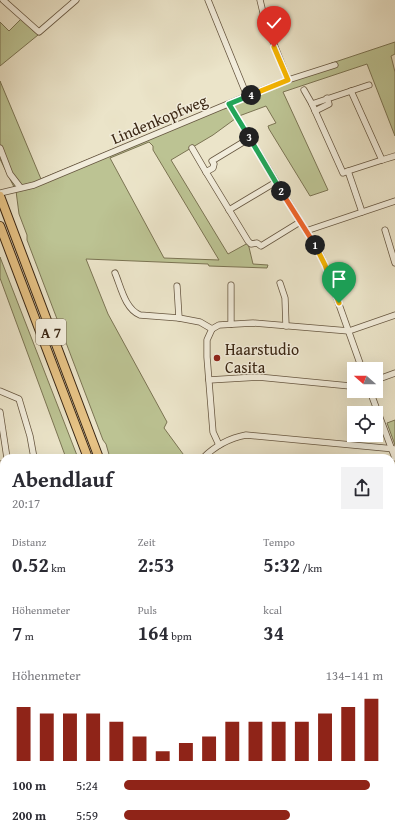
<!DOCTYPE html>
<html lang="de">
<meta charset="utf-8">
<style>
body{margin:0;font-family:"Gentium Book Plus",serif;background:#f2f2f3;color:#2b2b33;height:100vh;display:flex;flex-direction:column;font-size:15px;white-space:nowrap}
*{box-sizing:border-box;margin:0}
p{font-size:13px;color:#7c7c81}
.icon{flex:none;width:22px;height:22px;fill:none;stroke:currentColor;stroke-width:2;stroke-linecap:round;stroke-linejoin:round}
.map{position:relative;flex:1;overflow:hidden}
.panel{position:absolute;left:0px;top:454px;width:395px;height:384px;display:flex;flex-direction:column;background:#fff;border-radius:12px 12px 0 0;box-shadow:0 4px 16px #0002}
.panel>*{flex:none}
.needle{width:26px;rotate:291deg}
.tools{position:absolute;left:347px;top:362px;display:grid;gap:8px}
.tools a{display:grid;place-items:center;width:36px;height:36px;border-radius:0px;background:#fff;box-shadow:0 4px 16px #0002;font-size:20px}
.pin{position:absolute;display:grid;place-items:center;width:34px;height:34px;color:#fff;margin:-41px -17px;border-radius:50% 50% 50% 0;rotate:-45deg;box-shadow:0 0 4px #0007}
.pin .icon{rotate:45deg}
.km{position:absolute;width:20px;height:20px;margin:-10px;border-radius:50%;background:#222;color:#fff;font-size:11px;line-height:20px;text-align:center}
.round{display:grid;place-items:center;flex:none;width:42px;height:42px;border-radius:0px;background:#f2f2f3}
.summary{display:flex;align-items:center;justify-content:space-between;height:68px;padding:0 12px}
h1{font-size:22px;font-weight:800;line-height:30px}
.stats{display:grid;grid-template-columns:repeat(3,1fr);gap:6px;height:68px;padding:4px 12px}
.stats div{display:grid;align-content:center}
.stats b{font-size:20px;font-weight:800}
.stats small{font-size:11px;font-weight:400}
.stats p{font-size:11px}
.chart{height:112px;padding:8px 12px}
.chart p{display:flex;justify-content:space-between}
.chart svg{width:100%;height:72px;margin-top:4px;stroke:#8f2418;stroke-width:6}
ul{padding:0 12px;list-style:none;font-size:13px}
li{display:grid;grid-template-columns:64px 48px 1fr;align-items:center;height:30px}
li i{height:10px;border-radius:5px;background:#8f2418}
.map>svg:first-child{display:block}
</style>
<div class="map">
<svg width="395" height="838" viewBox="0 0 395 838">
<rect width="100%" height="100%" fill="#ebe4c9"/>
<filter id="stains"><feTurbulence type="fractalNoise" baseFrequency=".005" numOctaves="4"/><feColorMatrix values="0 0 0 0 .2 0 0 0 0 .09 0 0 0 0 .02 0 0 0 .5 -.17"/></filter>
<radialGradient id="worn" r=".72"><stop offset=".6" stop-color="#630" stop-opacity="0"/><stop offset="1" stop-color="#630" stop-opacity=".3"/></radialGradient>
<g fill="#bcc393" stroke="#7b7453" fill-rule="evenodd">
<path d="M21,19L38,35L0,66V22L9,31Z"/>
<path d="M395,42V54L391,56L395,72V136L367,64L283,92L328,190L310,196L269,129L268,126L276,123L266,106L239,116L213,135L171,160L228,254L248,243L253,264L268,265L267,268L209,266L208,264L86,259L108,314L167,422L164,428L186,458H110L106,444L103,440L27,240V235L19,214L16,191L0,159V81L41,179L222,104L224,109L332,63ZM149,142L153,146V150L219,260L164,258L110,158Z"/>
<path d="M0,257L78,458H66L0,278Z"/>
<path d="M395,420V445L387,423Z"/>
<path d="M391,681L395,683V781H394L391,774Z"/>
<path d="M391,794L392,808H395V838H256L254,834H391Z"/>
</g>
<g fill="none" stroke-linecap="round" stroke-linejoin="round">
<g stroke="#777f7c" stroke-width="1.5">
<path d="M391,587H395"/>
<path d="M0,764H4"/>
</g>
<g stroke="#665640" stroke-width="7">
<g id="minor">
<path d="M3,0L39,32L76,0"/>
<path d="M208,0L247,96"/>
<path d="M260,0L265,21L288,80"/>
<path d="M304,90L312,104"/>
<path d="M229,104L320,254L325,265L362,369"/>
<path d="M315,111L329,104L327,98"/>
<path d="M250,138L212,161L214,164L213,168L206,172L248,241L251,244L257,243L261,246L300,222"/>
<path d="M0,148L10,174L20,187"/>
<path d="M192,148L206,172"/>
<path d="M382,160L395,156"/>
<path d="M348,171L382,160L351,91"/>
<path d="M0,193L34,185L247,96L288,80L335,65"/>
<path d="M229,210L276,182"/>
<path d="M362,212L348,171L343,173L312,104L369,85"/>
<path d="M385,230L395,263"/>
<path d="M306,231L395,201"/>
<path d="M115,273C121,287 125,309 140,315L179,318L200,322L212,329"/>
<path d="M280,283L285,298L286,326"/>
<path d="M231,285V324"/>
<path d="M177,286L179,318"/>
<path d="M209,380L258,377L350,386L354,385"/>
<path d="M376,380L395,373"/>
<path d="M0,391L19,399L30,436L34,458"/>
<path d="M370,391L395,458"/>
<path d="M0,412L7,458"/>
<path d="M219,445L213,432L207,357V340L212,329L219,325L253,323L349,331L395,315"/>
<path d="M203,458C215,446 230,438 246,435L395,449"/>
<path d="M0,464H4"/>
<path d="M391,494L395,492"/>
<path d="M0,513H4"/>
<path d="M0,544L4,545"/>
<path d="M0,574L4,575"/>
<path d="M391,592L395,591"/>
<path d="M391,652L395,651"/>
<path d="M391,658L395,659"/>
<path d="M0,728L4,727"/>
<path d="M98,834L101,838"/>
<path d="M44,838L50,834"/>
</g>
</g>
<g stroke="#3a2613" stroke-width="8">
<g id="major">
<path d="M391,583L395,582"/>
<path d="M0,654L4,653"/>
</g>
</g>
<g stroke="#3a2613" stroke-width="10">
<g id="highway">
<path d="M0,196L99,458"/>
<path d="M0,226L88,458"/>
<path d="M231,834L233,838"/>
<path d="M243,834L244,838"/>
</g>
</g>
<use href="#minor" stroke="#f2eddc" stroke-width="5.5"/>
<use href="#major" stroke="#e6c284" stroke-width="7"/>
<use href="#highway" stroke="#e6c284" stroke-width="8"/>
</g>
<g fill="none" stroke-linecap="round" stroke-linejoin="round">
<g stroke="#fff" stroke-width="8">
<path id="split-1" d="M315,245L325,265L339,303"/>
</g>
<g stroke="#fff" stroke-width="8">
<path id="split-2" d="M281,191L315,245"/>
</g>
<g stroke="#fff" stroke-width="8">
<path id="split-3" d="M249,137L281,191"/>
</g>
<g stroke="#fff" stroke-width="8">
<path id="split-4" d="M249,137L229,104L251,95"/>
</g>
<g stroke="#fff" stroke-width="8">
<path id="split-5" d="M251,95L288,80L274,47"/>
</g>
<use href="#split-1" stroke="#f5b400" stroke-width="5"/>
<use href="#split-2" stroke="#f0652b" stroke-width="5"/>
<use href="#split-3" stroke="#22a559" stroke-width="5"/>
<use href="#split-4" stroke="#22a559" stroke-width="5"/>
<use href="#split-5" stroke="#f5b400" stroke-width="5"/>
</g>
<circle fill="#8f2418" stroke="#f2eddc" stroke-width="1.5" cx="217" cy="358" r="4"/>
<g text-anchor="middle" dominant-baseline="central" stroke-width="3" stroke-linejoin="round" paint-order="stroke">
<rect fill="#f2eddc" stroke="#71624f" stroke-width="1" x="36" y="319" width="30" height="26" rx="3"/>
<g font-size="15" font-weight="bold" fill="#3a2613">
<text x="51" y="332">A 7</text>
</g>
<g font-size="16" fill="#3a2613" stroke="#f2eddc">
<text transform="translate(159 119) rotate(-23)">Lindenkopfweg</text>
</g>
<g font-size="16" fill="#3a2613" stroke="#f2eddc" text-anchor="start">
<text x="225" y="349">Haarstudio<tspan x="225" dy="18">Casita</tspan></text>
</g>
</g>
<rect width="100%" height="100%" filter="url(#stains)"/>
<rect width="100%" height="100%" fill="url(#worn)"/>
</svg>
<div class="tools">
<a><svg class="needle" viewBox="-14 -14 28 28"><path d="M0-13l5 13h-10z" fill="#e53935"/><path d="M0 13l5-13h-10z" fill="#7c7c81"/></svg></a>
<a><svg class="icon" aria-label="locate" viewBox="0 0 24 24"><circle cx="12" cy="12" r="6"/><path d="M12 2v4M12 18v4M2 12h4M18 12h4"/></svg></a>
</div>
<div class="pin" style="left:339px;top:303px;background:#1e9e55"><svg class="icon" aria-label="arrive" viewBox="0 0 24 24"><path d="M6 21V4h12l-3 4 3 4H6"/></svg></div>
<div class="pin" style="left:274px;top:47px;background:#d93025"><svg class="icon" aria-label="check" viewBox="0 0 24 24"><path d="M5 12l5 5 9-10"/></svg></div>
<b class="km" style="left:315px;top:245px">1</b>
<b class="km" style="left:281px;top:191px">2</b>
<b class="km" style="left:249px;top:137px">3</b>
<b class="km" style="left:251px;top:95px">4</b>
<section class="panel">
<div class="summary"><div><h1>Abendlauf</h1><p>20:17</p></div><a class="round"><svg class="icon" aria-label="share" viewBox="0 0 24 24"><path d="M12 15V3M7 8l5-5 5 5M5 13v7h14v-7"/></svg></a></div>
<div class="stats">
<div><p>Distanz</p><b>0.52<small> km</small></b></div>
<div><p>Zeit</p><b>2:53</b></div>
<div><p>Tempo</p><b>5:32<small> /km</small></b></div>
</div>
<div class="stats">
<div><p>Höhenmeter</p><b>7<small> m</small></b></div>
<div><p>Puls</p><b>164<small> bpm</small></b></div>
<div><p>kcal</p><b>34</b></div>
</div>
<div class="chart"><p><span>Höhenmeter</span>134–141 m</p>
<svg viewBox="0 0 160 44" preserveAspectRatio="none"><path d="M5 44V11M15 44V15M25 44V15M35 44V15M45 44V20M55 44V29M65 44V38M75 44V33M85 44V29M95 44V20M105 44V20M115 44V20M125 44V20M135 44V15M145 44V11M155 44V6"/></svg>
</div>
<ul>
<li><b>100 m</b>5:24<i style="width:95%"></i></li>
<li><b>200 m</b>5:59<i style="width:64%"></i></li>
</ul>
</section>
</div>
